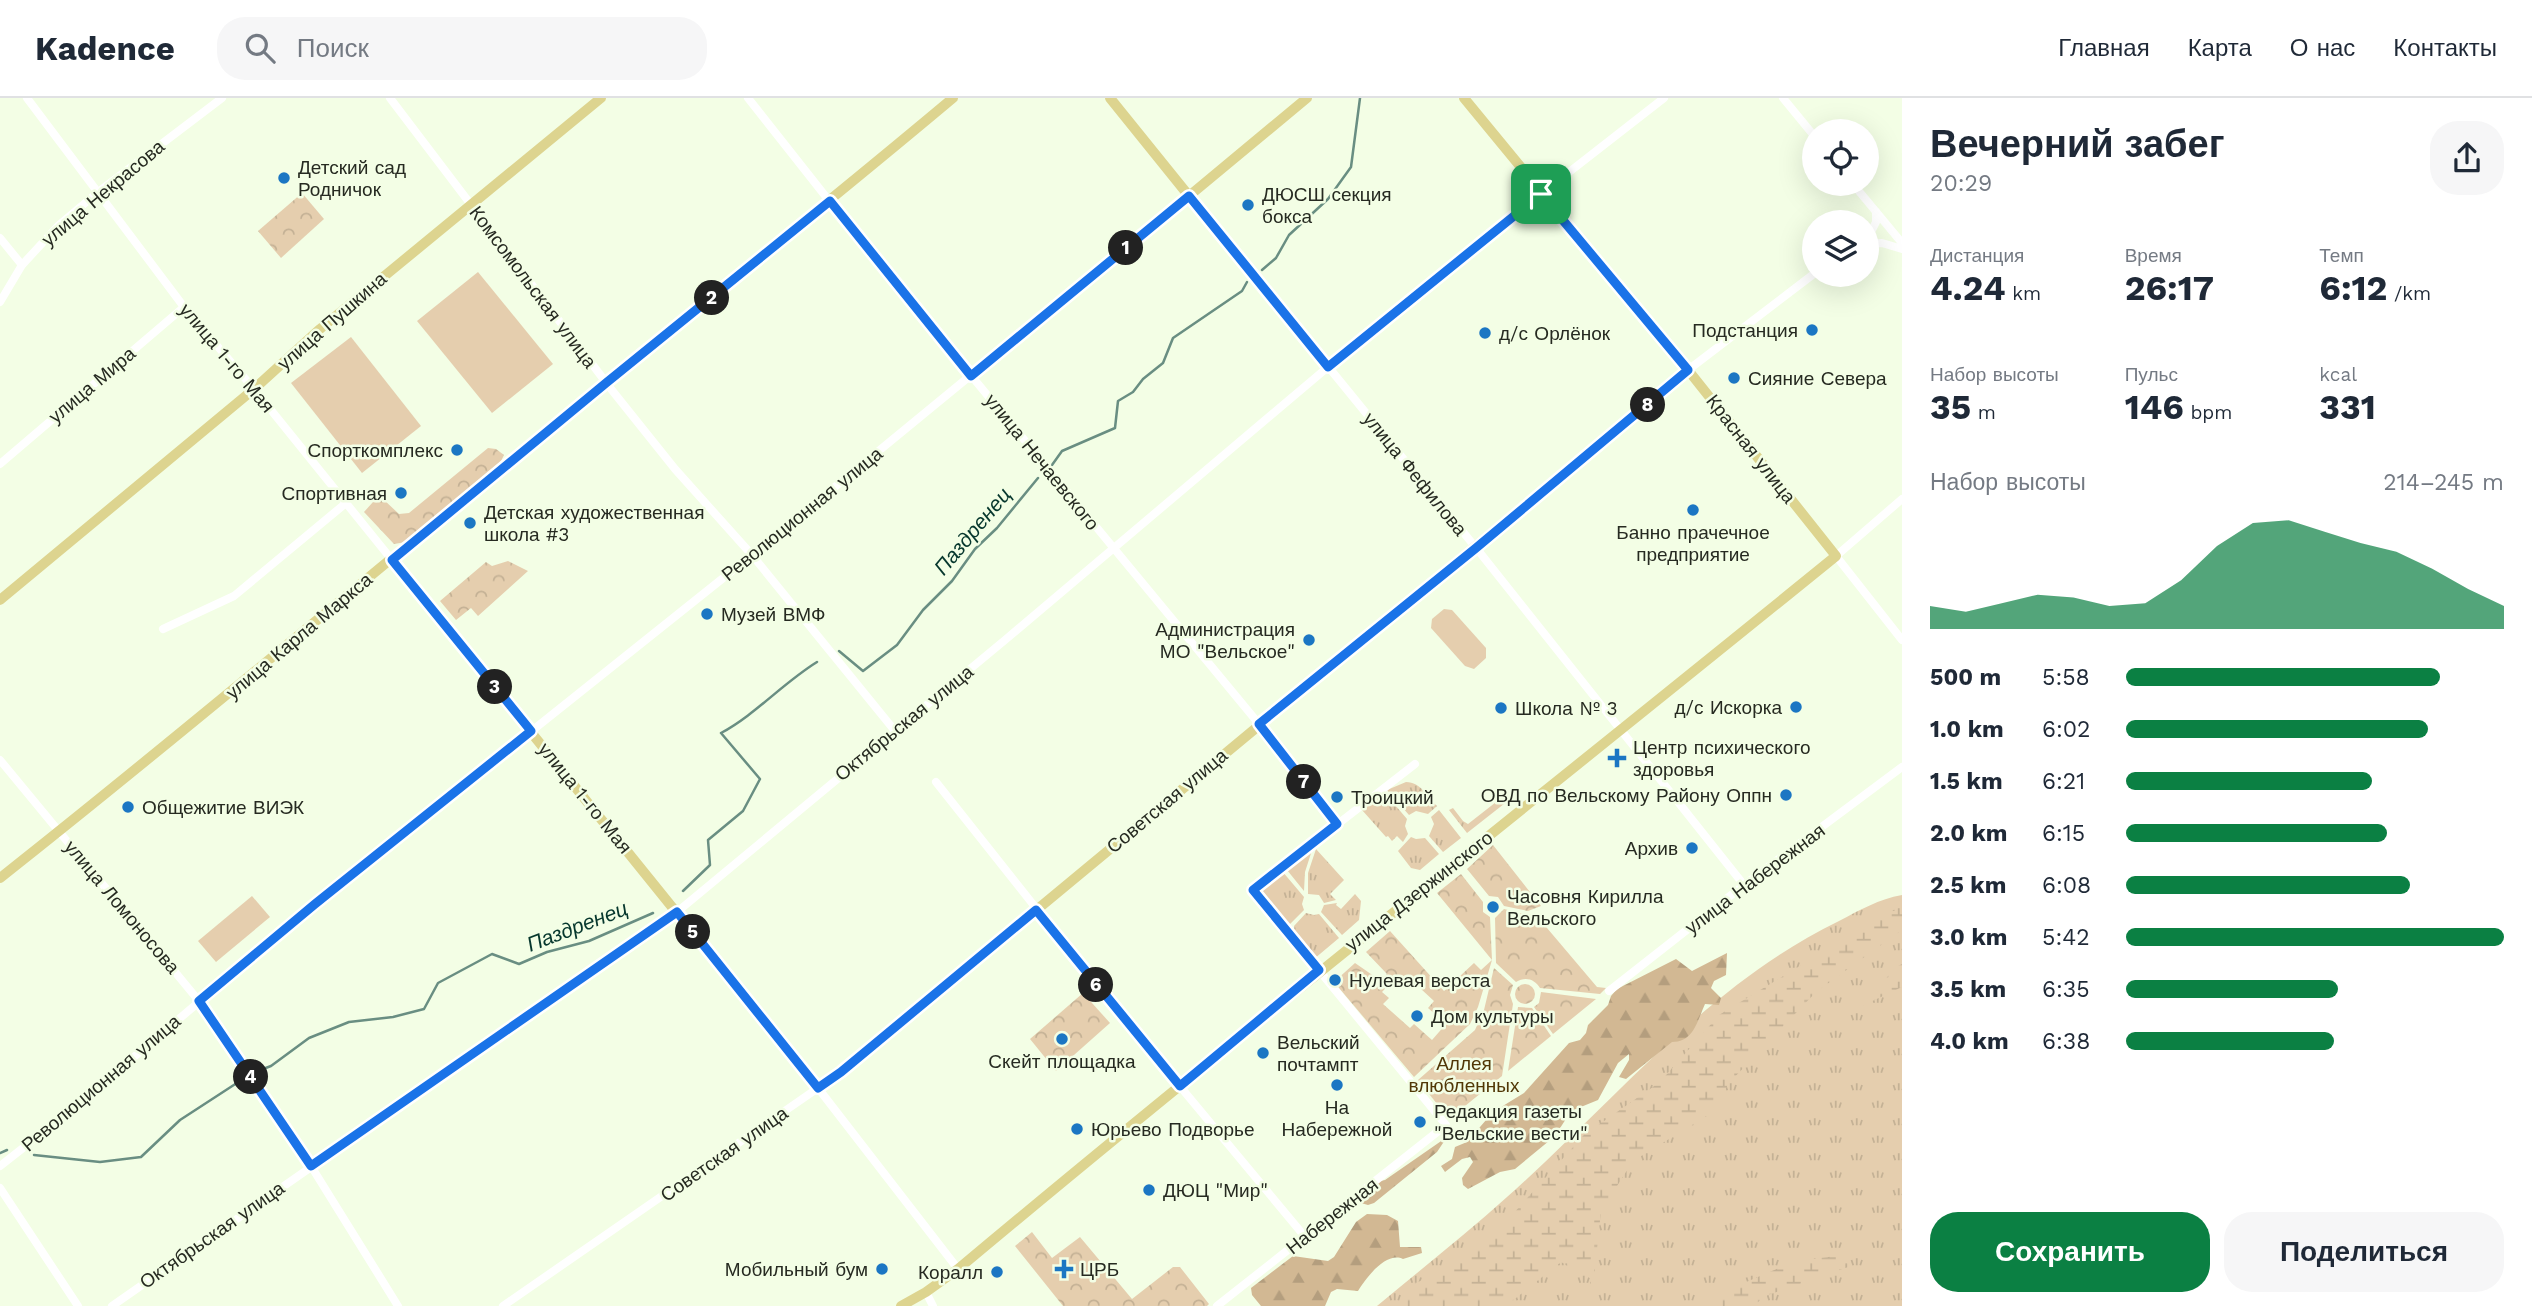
<!DOCTYPE html>
<html lang="ru">
<meta charset="utf-8">
<style>
body{margin:0;font-family:"Work Sans",sans-serif;background:#f6f6f7;color:#1f2937;height:100vh;display:flex;flex-direction:column;font-size:26px;white-space:nowrap}
*{box-sizing:border-box;margin:0}
p{font-size:23px;color:#747a83}
.icon{flex:none;width:38px;height:38px;fill:none;stroke:currentColor;stroke-width:2;stroke-linecap:round;stroke-linejoin:round}
.map{position:relative;flex:1;overflow:hidden}
.drawer{display:flex;flex-direction:column;background:#fff;width:630px}
.drawer>*{flex:none}
.buttons{position:absolute;left:1802px;top:21px;display:grid;gap:14px}
.buttons a{display:grid;place-items:center;width:77px;height:77px;border-radius:50%;background:#fff;box-shadow:0 7px 28px #0002;font-size:35px}
.pin{position:absolute;display:grid;place-items:center;width:60px;height:60px;color:#fff;margin:-30px;border-radius:14px;box-shadow:0 4px 10px #0006}
.km{position:absolute;width:35px;height:35px;margin:-18px;border-radius:50%;background:#222;color:#fff;font-size:19px;line-height:35px;text-align:center}
.round{display:grid;place-items:center;flex:none;width:74px;height:74px;border-radius:28px;background:#f6f6f7}
.headline{display:flex;align-items:center;justify-content:space-between;height:119px;padding:0 28px}
h1{font-size:38px;font-weight:700;line-height:52px}
.metrics{display:grid;grid-template-columns:repeat(3,1fr);gap:10px;height:119px;padding:7px 28px}
.metrics div{display:grid;align-content:center}
.metrics b{font-size:35px;font-weight:700}
.metrics small{font-size:19px;font-weight:400}
.metrics p{font-size:19px}
.chart{height:196px;padding:14px 28px}
.chart p{display:flex;justify-content:space-between}
.chart svg{width:100%;height:126px;margin-top:7px;fill:#0b8043;opacity:.7}
.cta{display:flex;gap:14px;margin-top:auto;padding:14px 28px}
.cta a{flex:1;height:80px;border-radius:28px;background:#0b8043;color:#fff;font-size:28px;font-weight:700;line-height:80px;text-align:center}
.cta a+a{background:#f6f6f7;color:#1f2937}
ul{padding:0 28px;list-style:none;font-size:23px}
li{display:grid;grid-template-columns:112px 84px 1fr;align-items:center;height:52px}
li i{height:18px;border-radius:9px;background:#0b8043}
header{display:flex;align-items:center;gap:42px;box-sizing:border-box;height:98px;padding:0 35px;background:#fff;border-bottom:2px solid #e0e1e3}
header strong{font-size:33px}
nav{display:flex;gap:38px;margin-inline-start:auto;font-size:24px}
.search{width:490px;height:63px;background:#f6f6f7;display:flex;align-items:center;gap:18px;box-sizing:border-box;padding:0 24px;border-radius:28px;color:#747a83;font-size:26px}
main{display:flex;flex:1;min-height:0}
.map>svg:first-child{display:block}
</style>
<header>
<strong>Kadence</strong>
<div class="search"><svg class="icon" aria-label="search" viewBox="0 0 24 24"><circle cx="10" cy="10" r="6"/><path d="M15 15l6 6"/></svg>Поиск</div>
<nav><a>Главная</a><a>Карта</a><a>О нас</a><a>Контакты</a></nav>
</header>
<main>
<div class="map">
<svg width="1902" height="1208" viewBox="0 0 1902 1208">
<defs>
<pattern id="grass-tufts" width="24" height="20" patternUnits="userSpaceOnUse" patternTransform="scale(1.75)"><rect width="24" height="20" fill="#e5ceae"/><path d="M3 7l-1-3M5 7V3M7 7l1-3M15 17l-1-3M17 17v-4M19 17l1-3" fill="none" stroke="#c4b195"/></pattern>
<pattern id="forest-firs" width="22" height="20" patternUnits="userSpaceOnUse" patternTransform="scale(1.75)"><rect width="22" height="20" fill="#d2b893"/><path d="M5 1l3.5 6h-7zM16 11l3.5 6h-7z" fill="#b49e7e"/></pattern>
<pattern id="wetland-marsh" width="20" height="14" patternUnits="userSpaceOnUse" patternTransform="scale(1.75)"><rect width="20" height="14" fill="#e5ceae"/><path d="M1 5h8M5 5V1M11 12h8M15 12V8" fill="none" stroke="#c4b195"/></pattern>
<pattern id="park-crowns" width="20" height="18" patternUnits="userSpaceOnUse" patternTransform="scale(1.75)"><rect width="20" height="18" fill="#e5ceae"/><path d="M2 6a3 3 0 1 1 6 0M12 15a3 3 0 1 1 6 0" fill="none" stroke="#c4b195"/></pattern>
</defs>
<rect width="100%" height="100%" fill="#f3fee5"/>
<g fill="url(#grass-tufts)">
<path d="M1406,684C1421,684 1427,699 1437,708L1428,716L1416,713L1409,717L1387,692Z"/>
<path d="M1384,694L1407,721L1405,728L1408,736L1403,744L1397,738L1392,743L1388,738L1386,739L1362,712Z"/>
<path d="M1505,697L1509,702L1467,735L1449,712L1453,710L1463,723L1468,726Z"/>
<path d="M1439,712L1461,740L1443,754L1429,738L1434,726L1431,719Z"/>
<path d="M1411,739L1416,741L1425,740L1439,756L1420,772L1411,770L1398,753Z"/>
<path d="M1313,749L1305,774L1304,793L1287,772Z"/>
<path d="M1316,751L1344,782L1330,796L1336,802L1324,805L1319,797L1308,796V775Z"/>
<path d="M1282,773L1304,799L1302,806L1304,812L1290,826L1286,827L1260,795L1264,787Z"/>
<path d="M1355,796L1361,803L1359,822L1342,837L1321,814L1324,807L1337,805L1336,807L1341,811Z"/>
<path d="M1902,797V1208H1377C1420,1172 1465,1137 1507,1099C1614,1004 1707,887 1839,823C1860,812 1879,801 1902,797Z"/>
<path d="M1306,815L1314,817L1319,816L1339,840L1314,861L1295,839L1294,828Z"/>
</g>
<g fill="url(#forest-firs)">
<path d="M1727,855L1726,877L1714,883L1711,890L1721,900L1719,907L1705,906C1697,923 1694,944 1672,944L1626,981L1619,979L1629,962V956L1618,965L1598,1002L1571,1013L1555,1038L1515,1071L1500,1074L1468,1091L1463,1087L1462,1080L1473,1064L1470,1059L1462,1061L1445,1074L1441,1068L1452,1061L1455,1049L1467,1044L1493,1014L1524,995L1569,945L1580,942L1586,935L1588,927L1608,907L1611,898L1617,891L1676,861L1692,873Z"/>
<path d="M1447,1039L1437,1054L1374,1105L1368,1107L1361,1105L1359,1099L1371,1085L1385,1082Z"/>
<path d="M1367,1116L1387,1117L1398,1123L1400,1149H1421L1422,1155L1403,1161C1386,1153 1366,1180 1358,1193L1337,1191L1331,1194L1325,1208H1261L1252,1197L1251,1190L1293,1158L1328,1163L1334,1159L1356,1124Z"/>
</g>
<g fill="url(#wetland-marsh)">
<path d="M1902,812V832L1816,894L1728,986L1715,1013L1633,1063L1601,1113L1591,1208L1590,1180L1561,1164L1511,1204L1500,1208H1397L1411,1188L1484,1148L1584,1037L1660,984L1719,917L1891,813Z"/>
<path d="M1902,866V889L1862,908L1896,869Z"/>
<path d="M1845,1157L1851,1168L1768,1197L1752,1208H1711L1730,1191L1795,1163Z"/>
</g>
<g fill="url(#park-crowns)" fill-rule="evenodd">
<path d="M302,95L324,121L281,160L258,133Z"/>
<path d="M488,350L496,351L504,357L501,363L406,444L394,446L364,414L373,404L383,401L399,416L409,415Z"/>
<path d="M508,463L528,473L478,518L471,510L456,522L440,503L486,464L492,468Z"/>
<path d="M1493,747L1541,808L1528,813L1504,808L1498,799L1489,798L1467,771Z"/>
<path d="M1461,776L1483,804V814L1490,819L1492,862L1478,909L1470,926L1414,979L1334,884L1355,865L1381,883L1387,876L1366,854L1390,833L1444,893L1474,865L1481,872L1492,862L1437,795ZM1408,879L1434,903L1428,910L1446,926L1432,942L1414,926L1410,930L1383,906L1389,900L1382,894L1394,881L1401,886Z"/>
<path d="M1504,811L1523,816L1536,817L1597,889L1606,890L1600,896L1540,890C1535,881 1525,878 1516,884L1496,865L1495,820Z"/>
<path d="M1494,870L1513,887L1510,897L1513,906L1502,978L1449,1021L1418,982L1475,932L1484,912Z"/>
<circle cx="1525" cy="896" r="10"/>
<path d="M1541,894L1596,901L1553,936L1534,909L1539,905Z"/>
<path d="M1083,895L1110,925L1056,973L1030,941Z"/>
<path d="M1518,909L1532,910L1551,938L1508,973Z"/>
<path d="M1032,1134L1052,1160L1080,1139L1132,1201L1173,1169H1180L1209,1206L1207,1208H1063L1015,1148Z"/>
</g>
<g fill="#e5ceae">
<path d="M478,174L553,266L492,315L417,223Z"/>
<path d="M351,239L421,328L362,375L291,285Z"/>
<path d="M1444,511L1452,512L1486,550V560L1474,571L1465,568L1431,530L1432,521Z"/>
<path d="M252,798L270,819L216,864L198,843Z"/>
</g>
<g fill="none" stroke-linecap="round" stroke-linejoin="round">
<g stroke="#698e82" stroke-width="2.5">
<path d="M1262,172L1276,160L1289,137L1328,101L1351,69L1360,0"/>
<path d="M1052,367L1062,353L1115,330L1118,303L1133,294L1143,281L1163,265L1173,240L1242,193L1247,184"/>
<path d="M839,553L863,573L897,547L923,512L952,483L975,451L997,430L1038,380"/>
<path d="M683,793L710,767L708,742L743,713L760,681L721,635C756,616 783,585 817,564"/>
<path d="M255,974L271,968L309,940L349,924L393,919L424,911L438,885L492,856L519,866L547,854L589,843L653,815"/>
<path d="M0,1055L7,1052"/>
<path d="M34,1057L100,1064L141,1059L180,1022L243,981"/>
</g>
<g stroke="#fff" stroke-width="8">
<path d="M27,0L184,209L254,291L392,462"/>
<path d="M390,0L611,291L675,371L752,457L895,633"/>
<path d="M748,0L879,166L1259,626L1337,726"/>
<path d="M1783,0L1815,39"/>
<path d="M1853,86L1902,145"/>
<path d="M0,140L22,167"/>
<path d="M1867,142L1876,124V114"/>
<path d="M1867,146L1882,145L1902,151"/>
<path d="M0,204L22,167L59,127L97,95L222,0"/>
<path d="M1688,272L1815,175"/>
<path d="M0,366L184,209"/>
<path d="M1902,401L1836,458L1902,542"/>
<path d="M163,531L234,498L346,405"/>
<path d="M0,662L199,903L311,1068L398,1208"/>
<path d="M936,684L1124,921L1306,1140"/>
<path d="M1609,893L1744,787L1902,669"/>
<path d="M0,1068L70,1013L315,806L752,457L1189,98L1481,456L1744,787"/>
<path d="M0,1090L78,1208"/>
<path d="M926,1194L933,1208"/>
<path d="M112,1208L677,814L1005,542L1328,269L1541,96L1664,0"/>
<path d="M503,1208L818,990L958,1171"/>
<path d="M1217,1208L1446,1027L1253,792L1415,666"/>
</g>
<g stroke="#ddd48f" stroke-width="10">
<path d="M1110,0L1189,98L1307,0"/>
<path d="M392,462L818,990L841,974L1688,272"/>
<path d="M0,502L254,291L320,231L601,0"/>
<path d="M0,780C175,642 345,498 517,357C662,237 809,121 953,0"/>
<path d="M901,1208L926,1194L958,1171C1247,929 1543,696 1836,458L1688,272L1464,0"/>
</g>
</g>
<g fill="none" stroke-linecap="round" stroke-linejoin="round">
<g stroke="#fff" stroke-width="14">
<path id="route" d="M1541,96L1688,272L1476,450L1259,626L1337,726L1253,792L1319,872L1180,988L1036,812L841,974L818,990L677,814L311,1068L199,903L315,806L531,633L392,462L606,285L830,103L971,278L1189,98L1328,269Z"/>
</g>
<use href="#route" stroke="#1a73e8" stroke-width="9"/>
</g>
<g fill="#1b76c3" stroke="#f3fee5" stroke-width="2.5">
<circle cx="284" cy="80" r="7"/>
<circle cx="1248" cy="107" r="7"/>
<circle cx="1812" cy="232" r="7"/>
<circle cx="1485" cy="235" r="7"/>
<circle cx="1734" cy="280" r="7"/>
<circle cx="457" cy="352" r="7"/>
<circle cx="401" cy="395" r="7"/>
<circle cx="1693" cy="412" r="7"/>
<circle cx="470" cy="425" r="7"/>
<circle cx="707" cy="516" r="7"/>
<circle cx="1309" cy="542" r="7"/>
<circle cx="1796" cy="609" r="7"/>
<circle cx="1501" cy="610" r="7"/>
<path d="M1613.5 649.5h7v7h7v7h-7v7h-7v-7h-7v-7h7z"/>
<circle cx="1786" cy="697" r="7"/>
<circle cx="1337" cy="699" r="7"/>
<circle cx="128" cy="709" r="7"/>
<circle cx="1692" cy="750" r="7"/>
<circle cx="1493" cy="809" r="7"/>
<circle cx="1335" cy="882" r="7"/>
<circle cx="1417" cy="918" r="7"/>
<circle cx="1062" cy="941" r="7"/>
<circle cx="1263" cy="955" r="7"/>
<circle cx="1337" cy="987" r="7"/>
<circle cx="1420" cy="1024" r="7"/>
<circle cx="1077" cy="1031" r="7"/>
<circle cx="1149" cy="1092" r="7"/>
<circle cx="882" cy="1171" r="7"/>
<path d="M1060.5 1160.5h7v7h7v7h-7v7h-7v-7h-7v-7h7z"/>
<circle cx="997" cy="1174" r="7"/>
</g>
<g text-anchor="middle" dominant-baseline="central" stroke-width="5" stroke-linejoin="round" paint-order="stroke">
<g font-size="19" fill="#262a21" stroke="#f3fee5" text-anchor="start">
<text x="298" y="69">Детский сад<tspan x="298" dy="22">Родничок</tspan></text>
<text x="1262" y="96">ДЮСШ секция<tspan x="1262" dy="22">бокса</tspan></text>
<text x="1798" y="232" text-anchor="end">Подстанция</text>
<text x="1499" y="235">д/с Орлёнок</text>
<text x="1748" y="280">Сияние Севера</text>
<text x="443" y="352" text-anchor="end">Спорткомплекс</text>
<text x="387" y="395" text-anchor="end">Спортивная</text>
<text x="484" y="414">Детская художественная<tspan x="484" dy="22">школа #3</tspan></text>
<text x="1693" y="434" text-anchor="middle">Банно прачечное<tspan x="1693" dy="22">предприятие</tspan></text>
<text x="721" y="516">Музей ВМФ</text>
<text x="1295" y="531" text-anchor="end">Администрация<tspan x="1295" dy="22">МО "Вельское"</tspan></text>
<text x="1782" y="609" text-anchor="end">д/с Искорка</text>
<text x="1515" y="610">Школа № 3</text>
<text x="1633" y="649">Центр психического<tspan x="1633" dy="22">здоровья</tspan></text>
<text x="1772" y="697" text-anchor="end">ОВД по Вельскому Району Оппн</text>
<text x="1351" y="699">Троицкий</text>
<text x="142" y="709">Общежитие ВИЭК</text>
<text x="1678" y="750" text-anchor="end">Архив</text>
<text x="1507" y="798">Часовня Кирилла<tspan x="1507" dy="22">Вельского</tspan></text>
<text x="1349" y="882">Нулевая верста</text>
<text x="1431" y="918">Дом культуры</text>
<text x="1277" y="944">Вельский<tspan x="1277" dy="22">почтампт</tspan></text>
<text x="1062" y="963" text-anchor="middle">Скейт площадка</text>
<text x="1337" y="1009" text-anchor="middle">На<tspan x="1337" dy="22">Набережной</tspan></text>
<text x="1434" y="1013">Редакция газеты<tspan x="1434" dy="22">"Вельские вести"</tspan></text>
<text x="1091" y="1031">Юрьево Подворье</text>
<text x="1163" y="1092">ДЮЦ "Мир"</text>
<text x="868" y="1171" text-anchor="end">Мобильный бум</text>
<text x="1080" y="1171">ЦРБ</text>
<text x="983" y="1174" text-anchor="end">Коралл</text>
</g>
<g font-size="19" fill="#262a21" stroke="#f3fee5">
<text transform="translate(103 95) rotate(-40)">улица Некрасова</text>
<text transform="translate(533 189) rotate(53)">Комсомольская улица</text>
<text transform="translate(332 223) rotate(-41)">улица Пушкина</text>
<text transform="translate(227 260) rotate(50)">улица 1-го Мая</text>
<text transform="translate(92 287) rotate(-40)">улица Мира</text>
<text transform="translate(1751 351) rotate(52)">Красная улица</text>
<text transform="translate(1042 364) rotate(51)">улица Нечаевского</text>
<text transform="translate(1415 376) rotate(51)">улица Фефилова</text>
<text transform="translate(802 416) rotate(-39)">Революционная улица</text>
<text transform="translate(299 538) rotate(-40)">улица Карла Маркса</text>
<text transform="translate(904 625) rotate(-39)">Октябрьская улица</text>
<text transform="translate(585 700) rotate(51)">улица 1-го Мая</text>
<text transform="translate(1167 703) rotate(-40)">Советская улица</text>
<text transform="translate(1755 781) rotate(-37)">улица Набережная</text>
<text transform="translate(1419 793) rotate(-38)">улица Дзержинского</text>
<text transform="translate(122 809) rotate(50)">улица Ломоносова</text>
<text transform="translate(101 985) rotate(-40)">Революционная улица</text>
<text transform="translate(724 1056) rotate(-35)">Советская улица</text>
<text transform="translate(1332 1118) rotate(-38)">Набережная</text>
<text transform="translate(212 1137) rotate(-35)">Октябрьская улица</text>
</g>
<g font-size="19" fill="#513706" stroke="#f3fee5">
<text x="1464" y="965">Аллея<tspan x="1464" dy="22">влюбленных</tspan></text>
</g>
<g font-size="21" font-style="italic" fill="#06372d" stroke="#f3fee5">
<text transform="translate(972 433) rotate(-50)">Паздренец</text>
<text transform="translate(577 828) rotate(-21)">Паздренец</text>
</g>
</g>
</svg>
<div class="buttons">
<a><svg class="icon" aria-label="locate" viewBox="0 0 24 24"><circle cx="12" cy="12" r="6"/><path d="M12 2v4M12 18v4M2 12h4M18 12h4"/></svg></a>
<a><svg class="icon" aria-label="layers" viewBox="0 0 24 24"><path d="M12 4l9 5-9 5-9-5zM3 14l9 5 9-5"/></svg></a>
</div>
<div class="pin" style="left:1541px;top:96px;background:#1e9e55"><svg class="icon" aria-label="arrive" viewBox="0 0 24 24"><path d="M6 21V4h12l-3 4 3 4H6"/></svg></div>
<b class="km" style="left:1126px;top:150px">1</b>
<b class="km" style="left:712px;top:200px">2</b>
<b class="km" style="left:495px;top:589px">3</b>
<b class="km" style="left:251px;top:979px">4</b>
<b class="km" style="left:693px;top:834px">5</b>
<b class="km" style="left:1096px;top:887px">6</b>
<b class="km" style="left:1304px;top:684px">7</b>
<b class="km" style="left:1648px;top:307px">8</b>
</div>
<section class="drawer">
<div class="headline"><div><h1>Вечерний забег</h1><p>20:29</p></div><a class="round"><svg class="icon" aria-label="share" viewBox="0 0 24 24"><path d="M12 15V3M7 8l5-5 5 5M5 13v7h14v-7"/></svg></a></div>
<div class="metrics">
<div><p>Дистанция</p><b>4.24<small> km</small></b></div>
<div><p>Время</p><b>26:17</b></div>
<div><p>Темп</p><b>6:12<small> /km</small></b></div>
</div>
<div class="metrics">
<div><p>Набор высоты</p><b>35<small> m</small></b></div>
<div><p>Пульс</p><b>146<small> bpm</small></b></div>
<div><p>kcal</p><b>331</b></div>
</div>
<div class="chart"><p><span>Набор высоты</span>214–245 m</p>
<svg viewBox="0 0 160 44" preserveAspectRatio="none"><path d="M0 44V36L10 38L20 35L30 32L40 33L50 36L60 35L70 27L80 15L90 7L100 6L110 10L120 14L130 17L140 23L150 30L160 36V44z"/></svg>
</div>
<ul>
<li><b>500 m</b>5:58<i style="width:83%"></i></li>
<li><b>1.0 km</b>6:02<i style="width:80%"></i></li>
<li><b>1.5 km</b>6:21<i style="width:65%"></i></li>
<li><b>2.0 km</b>6:15<i style="width:69%"></i></li>
<li><b>2.5 km</b>6:08<i style="width:75%"></i></li>
<li><b>3.0 km</b>5:42<i style="width:100%"></i></li>
<li><b>3.5 km</b>6:35<i style="width:56%"></i></li>
<li><b>4.0 km</b>6:38<i style="width:55%"></i></li>
</ul>
<div class="cta"><a>Сохранить</a><a>Поделиться</a></div>
</section>
</main>
